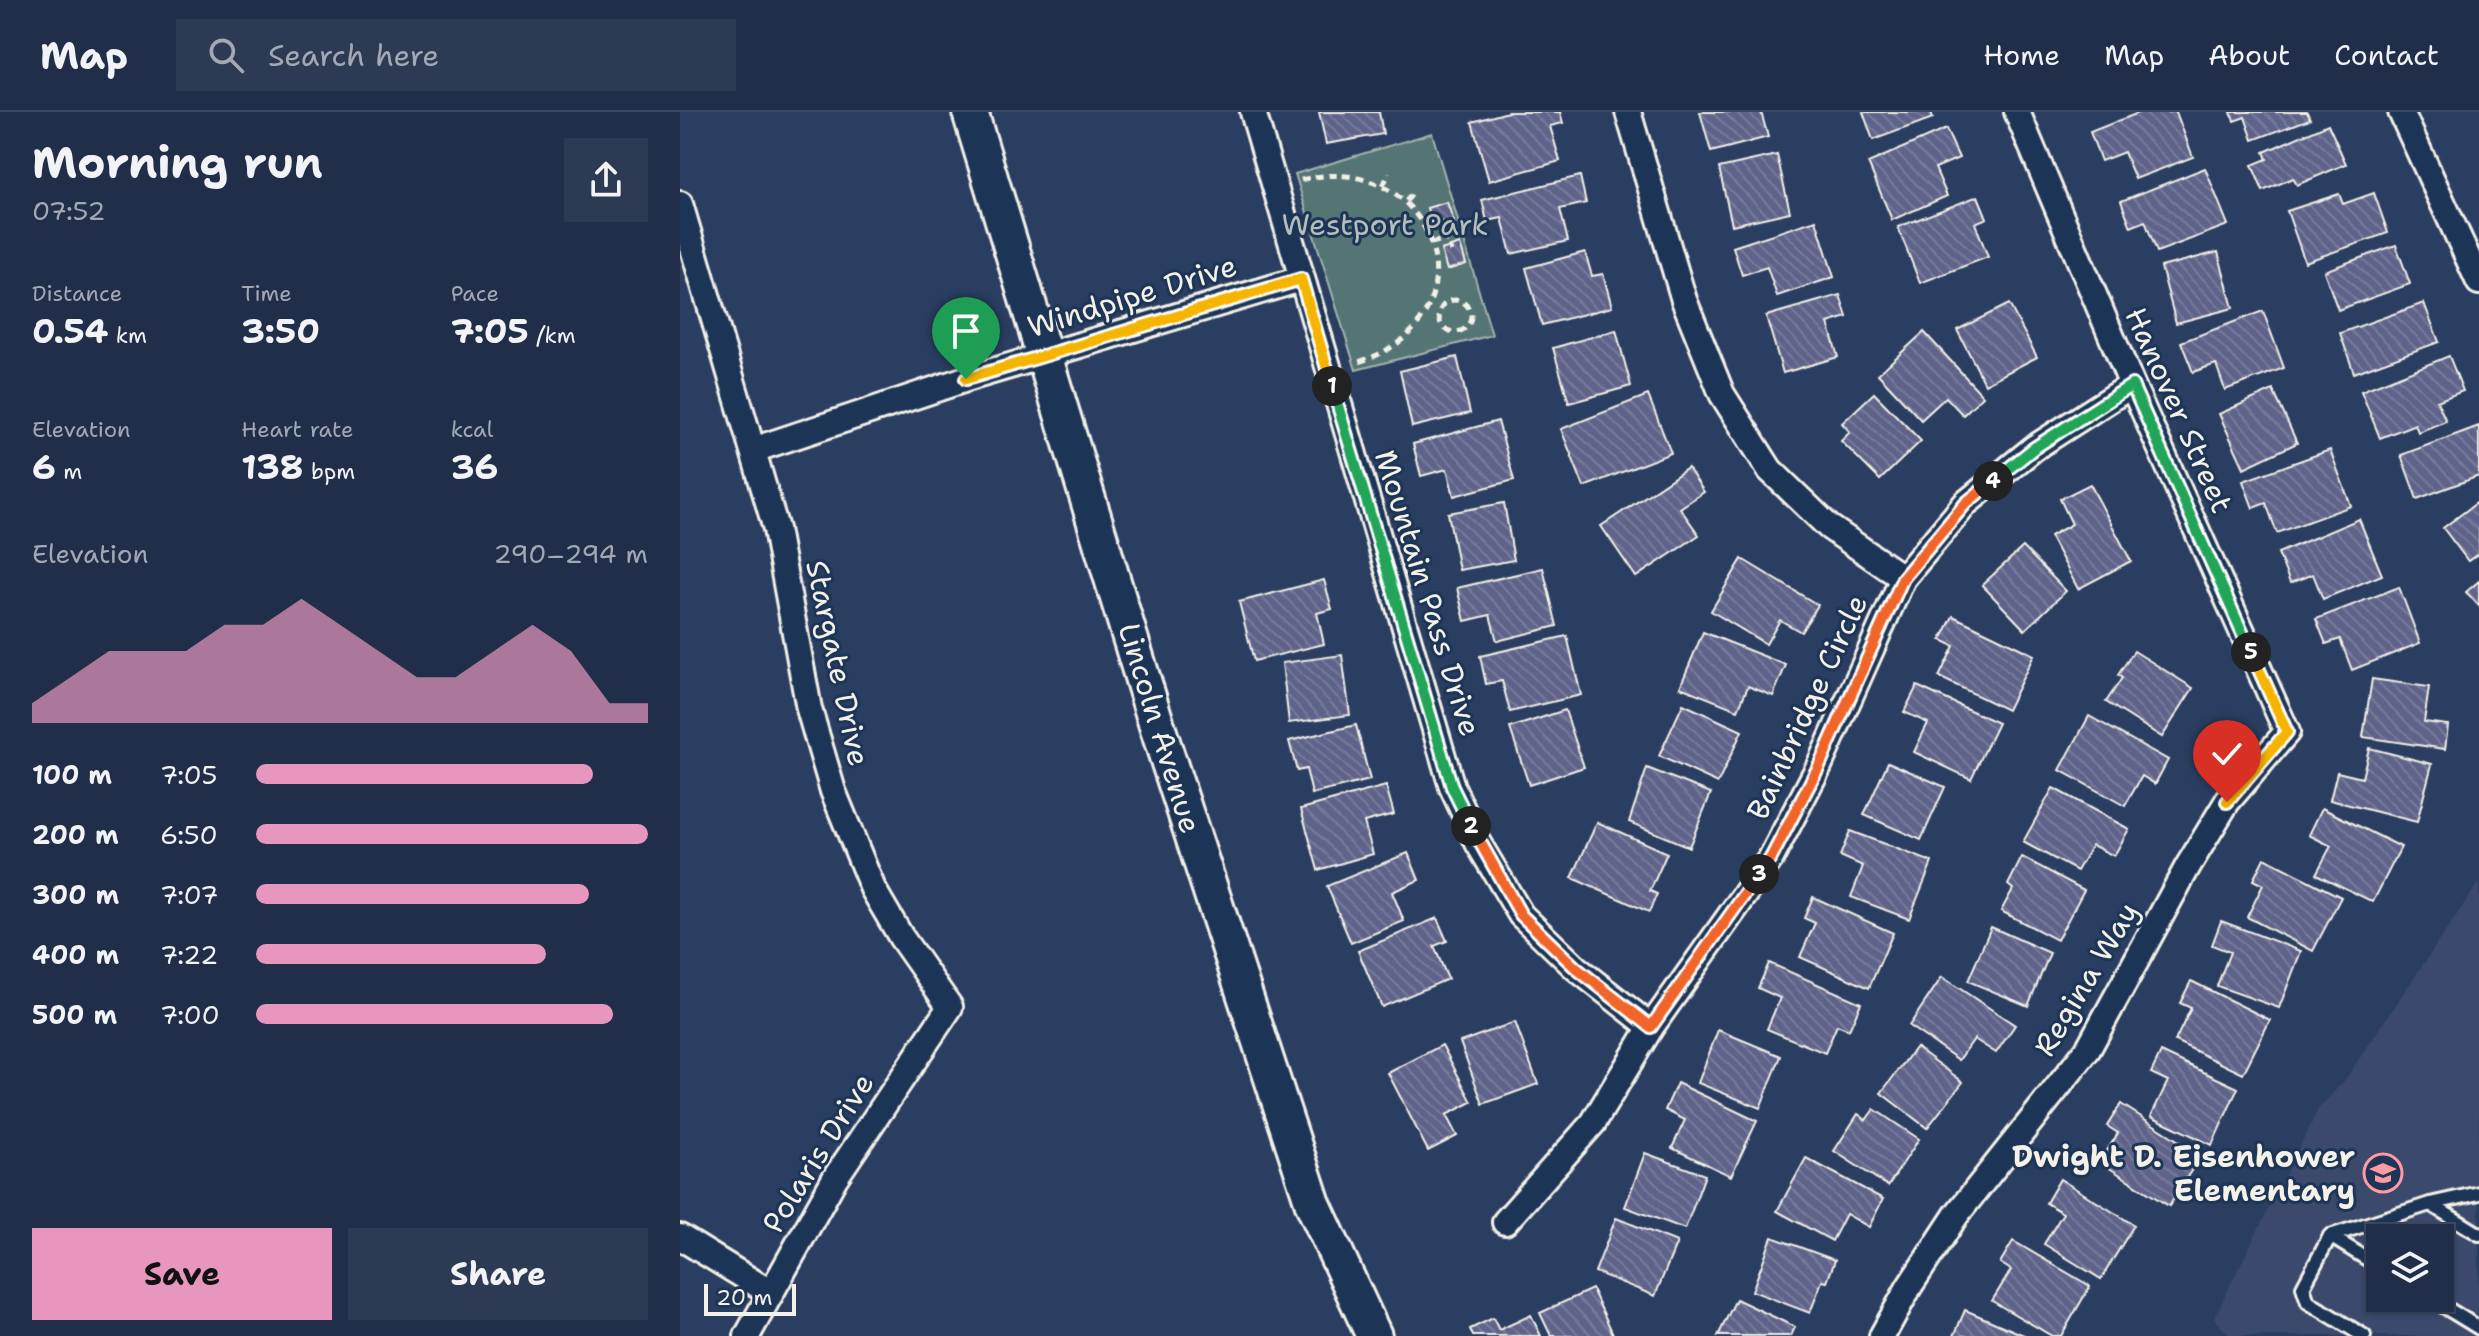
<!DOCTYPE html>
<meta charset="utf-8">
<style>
body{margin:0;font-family:"Shantell Sans",sans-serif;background:#2d3a53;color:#f1f3f6;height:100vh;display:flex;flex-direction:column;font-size:30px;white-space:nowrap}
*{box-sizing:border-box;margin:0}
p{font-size:26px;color:#a2a8b4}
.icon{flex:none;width:44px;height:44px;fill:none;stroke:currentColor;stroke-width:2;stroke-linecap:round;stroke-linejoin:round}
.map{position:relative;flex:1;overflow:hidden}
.details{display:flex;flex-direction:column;background:#202e49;width:680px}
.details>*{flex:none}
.controls{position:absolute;left:1686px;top:1112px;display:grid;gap:16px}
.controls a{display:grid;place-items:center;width:88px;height:88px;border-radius:0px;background:#202e49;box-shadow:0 2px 6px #0004,0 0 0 2px #3d4a61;font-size:40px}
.scale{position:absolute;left:24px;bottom:20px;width:92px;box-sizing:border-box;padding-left:8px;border:4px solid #f4f1e8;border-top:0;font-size:22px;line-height:28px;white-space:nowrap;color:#f4f1e8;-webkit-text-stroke:6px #1d3557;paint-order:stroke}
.pin{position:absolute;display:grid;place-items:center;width:68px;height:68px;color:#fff;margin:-82px -34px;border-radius:50% 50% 50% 0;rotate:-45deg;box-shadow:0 0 8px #0007}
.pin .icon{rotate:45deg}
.km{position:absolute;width:40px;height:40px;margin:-20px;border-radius:50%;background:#222;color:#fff;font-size:22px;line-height:40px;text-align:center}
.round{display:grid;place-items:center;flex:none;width:84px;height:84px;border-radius:0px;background:#2d3a53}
.overview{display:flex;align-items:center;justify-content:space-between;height:136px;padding:0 32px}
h1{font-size:44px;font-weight:700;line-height:60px}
.figures{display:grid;grid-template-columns:repeat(3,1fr);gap:12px;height:136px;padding:8px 32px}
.figures div{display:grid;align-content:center}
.figures b{font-size:34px;font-weight:700}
.figures small{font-size:22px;font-weight:400}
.figures p{font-size:22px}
.chart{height:224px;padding:16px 32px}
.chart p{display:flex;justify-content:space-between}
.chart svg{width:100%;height:144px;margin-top:8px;fill:#e797bd;opacity:.7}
.cta{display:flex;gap:16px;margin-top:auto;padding:16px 32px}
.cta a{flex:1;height:92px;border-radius:0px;background:#e797bd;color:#111;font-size:32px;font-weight:700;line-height:92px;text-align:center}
.cta a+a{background:#2d3a53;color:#f1f3f6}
ul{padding:0 32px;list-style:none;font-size:26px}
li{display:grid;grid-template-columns:128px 96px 1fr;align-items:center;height:60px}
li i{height:20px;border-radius:10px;background:#e797bd}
header{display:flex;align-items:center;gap:48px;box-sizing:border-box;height:112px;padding:0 40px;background:#202e49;border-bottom:2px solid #3d4a61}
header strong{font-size:38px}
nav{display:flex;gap:44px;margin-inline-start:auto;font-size:28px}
.search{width:560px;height:72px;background:#2d3a53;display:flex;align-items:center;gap:20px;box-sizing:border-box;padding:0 28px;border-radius:0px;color:#a2a8b4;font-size:30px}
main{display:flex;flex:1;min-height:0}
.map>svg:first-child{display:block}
</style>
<header>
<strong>Map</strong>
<div class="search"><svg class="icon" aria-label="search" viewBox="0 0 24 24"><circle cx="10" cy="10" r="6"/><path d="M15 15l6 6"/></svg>Search here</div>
<nav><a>Home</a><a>Map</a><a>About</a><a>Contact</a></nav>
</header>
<main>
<section class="details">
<div class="overview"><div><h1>Morning run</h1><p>07:52</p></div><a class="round"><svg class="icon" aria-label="share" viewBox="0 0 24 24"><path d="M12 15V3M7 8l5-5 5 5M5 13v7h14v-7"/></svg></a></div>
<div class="figures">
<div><p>Distance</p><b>0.54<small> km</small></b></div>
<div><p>Time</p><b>3:50</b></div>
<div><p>Pace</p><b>7:05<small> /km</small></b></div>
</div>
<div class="figures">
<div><p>Elevation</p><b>6<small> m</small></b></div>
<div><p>Heart rate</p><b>138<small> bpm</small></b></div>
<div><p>kcal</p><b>36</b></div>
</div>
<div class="chart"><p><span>Elevation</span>290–294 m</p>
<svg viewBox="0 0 160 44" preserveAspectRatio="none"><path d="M0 44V38L10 30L20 22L30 22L40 22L50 14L60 14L70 6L80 14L90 22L100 30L110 30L120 22L130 14L140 22L150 38L160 38V44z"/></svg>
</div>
<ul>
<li><b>100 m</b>7:05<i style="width:86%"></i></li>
<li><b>200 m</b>6:50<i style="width:100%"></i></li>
<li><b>300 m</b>7:07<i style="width:85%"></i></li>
<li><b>400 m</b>7:22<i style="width:74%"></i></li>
<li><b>500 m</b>7:00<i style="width:91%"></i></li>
</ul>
<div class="cta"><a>Save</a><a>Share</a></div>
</section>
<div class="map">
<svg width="1799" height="1224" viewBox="0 0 1799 1224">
<defs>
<pattern id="building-back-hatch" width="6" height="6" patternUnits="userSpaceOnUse" patternTransform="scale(2)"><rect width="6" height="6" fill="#5e6389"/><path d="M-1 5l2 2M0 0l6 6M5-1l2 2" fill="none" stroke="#767a9a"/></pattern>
</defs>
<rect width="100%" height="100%" fill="#2a3e61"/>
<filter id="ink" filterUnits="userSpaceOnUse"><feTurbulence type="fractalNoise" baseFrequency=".0125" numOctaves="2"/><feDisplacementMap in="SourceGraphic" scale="16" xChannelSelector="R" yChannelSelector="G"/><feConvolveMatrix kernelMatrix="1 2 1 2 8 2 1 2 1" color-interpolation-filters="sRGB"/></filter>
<g filter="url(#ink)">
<path fill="#3a496d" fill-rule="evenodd" d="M1799,770V1224H1550L1534,1206L1639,996L1664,969ZM1700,1126H1760V1186H1700Z"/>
<path fill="#547575" stroke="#a4b3ae" stroke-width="2" d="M752,21L812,223L676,258L615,62Z"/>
<g fill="url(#building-back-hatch)" stroke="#f4f1e8" stroke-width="2">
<path d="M639,0H699L703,22L646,32Z"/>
<path d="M828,0H880L883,11L870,14L880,49L809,69L792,10Z"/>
<path d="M1020,0H1081L1088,25L1031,40Z"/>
<path d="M1183,0H1251L1253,6L1193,28Z"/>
<path d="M1461,0H1496L1513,45L1455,67L1444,40L1421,49L1410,20Z"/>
<path d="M1551,0H1627L1630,7L1573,28L1565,5L1554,9Z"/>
<path d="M1648,12L1666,52L1617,73L1613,66L1583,79L1572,53L1587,47L1584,40Z"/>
<path d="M1266,17L1279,46L1255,56L1267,84L1212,108L1188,51Z"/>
<path d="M1097,43L1110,100L1052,113L1039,56Z"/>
<path d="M1525,56L1548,113L1477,140L1465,109L1451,115L1441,89Z"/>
<path d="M900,64L906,91L880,97L888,129L831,142L822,106L807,109L802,88Z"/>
<path d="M1694,81L1708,121L1625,150L1607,99L1659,82L1663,92Z"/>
<path d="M1298,84L1307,106L1295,111L1308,145L1240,171L1218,115Z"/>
<path d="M767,90L774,110L753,116L747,96Z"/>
<path d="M1136,108L1154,165L1097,184L1087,155L1062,163L1053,135Z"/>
<path d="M780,132L786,152L767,158L761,138Z"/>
<path d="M1716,133L1730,172L1658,198L1644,159Z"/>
<path d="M905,140L912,164L923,162L932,195L862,213L846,156Z"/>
<path d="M1538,140L1553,196L1496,211L1481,155Z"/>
<path d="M1160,183L1167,205L1148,211L1158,245L1103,261L1086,204Z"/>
<path d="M1744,191L1759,230L1674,261L1660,221Z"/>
<path d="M1329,192L1357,245L1305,272L1277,218Z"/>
<path d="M1583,199L1604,256L1545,278L1536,252L1513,260L1501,230Z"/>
<path d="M936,218L951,274L889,291L873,236Z"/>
<path d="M1244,220L1303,284L1283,303L1266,285L1241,308L1198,262Z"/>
<path d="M1769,244L1783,279L1757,289L1766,309L1738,320L1735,312L1700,326L1681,279Z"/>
<path d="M777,245L790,301L732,315L720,259Z"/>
<path d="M1593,278L1617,331L1564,356L1539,302Z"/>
<path d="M1194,281L1241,329L1200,368L1161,329L1170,320L1162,311Z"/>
<path d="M968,283L991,341L904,375L881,317Z"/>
<path d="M818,309L834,368L774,384L767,357L741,364L733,332Z"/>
<path d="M1799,314V364L1737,387L1721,343Z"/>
<path d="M1650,338L1671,394L1597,421L1586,391L1573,396L1563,369Z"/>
<path d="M1008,356L1024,380L1000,396L1019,423L956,465L921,414Z"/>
<path d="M1410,372L1451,449L1398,477L1370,424L1392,412L1380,387Z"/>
<path d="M1799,389V441L1788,449L1763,416Z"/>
<path d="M824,391L834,448L779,458L768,401Z"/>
<path d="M1679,407L1702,463L1643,487L1633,462L1610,471L1598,441Z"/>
<path d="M1343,435L1386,479L1345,518L1302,473Z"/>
<path d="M1062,447L1138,493L1121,520L1100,508L1086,532L1031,499Z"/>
<path d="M863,456L877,514L817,529L810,503L785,509L777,476Z"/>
<path d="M644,468L652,497L637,501L644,532L574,549L559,490Z"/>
<path d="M1799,469V494L1786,480Z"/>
<path d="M1719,475L1740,531L1672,558L1660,527L1646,532L1636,507Z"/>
<path d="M1273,504L1354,543L1327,598L1259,565L1274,534L1261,528Z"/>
<path d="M1023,520L1106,553L1093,584L1068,574L1058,598L1000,575Z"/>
<path d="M887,524L901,583L830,600L822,569L806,572L800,544Z"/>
<path d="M1454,539L1513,576L1482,625L1426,590L1442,566L1438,563Z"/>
<path d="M662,543L670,603L609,611L602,551Z"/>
<path d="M1692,567L1749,575L1744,610L1768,613L1765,637L1683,625Z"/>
<path d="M1237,574L1318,611L1291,667L1234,640L1248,611L1224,600Z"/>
<path d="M1003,592L1062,619L1038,671L979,644Z"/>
<path d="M885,598L904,655L849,673L830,616Z"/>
<path d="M1409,604L1488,648L1475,672L1462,664L1445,694L1380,658Z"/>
<path d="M676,613L690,668L632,682L626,657L617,659L609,629Z"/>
<path d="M1689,636L1752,652L1737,710L1650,688L1657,660L1682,666Z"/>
<path d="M1208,650L1265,675L1241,728L1184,703Z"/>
<path d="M967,656L1031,681L1009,735L949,710Z"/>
<path d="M706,674L714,702L684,710L693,742L638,758L621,697Z"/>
<path d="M1373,676L1449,717L1434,744L1412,733L1397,759L1343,730Z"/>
<path d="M1642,696L1721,735L1693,790L1636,762L1651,734L1629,723Z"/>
<path d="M917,710L987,741L970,779L977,782L969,800L892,766Z"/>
<path d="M1170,719L1252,750L1229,807L1171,785L1183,754L1160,744Z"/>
<path d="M728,741L739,768L712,780L724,809L671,831L647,774Z"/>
<path d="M1342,745L1404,778L1377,828L1321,799L1333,777L1328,773Z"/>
<path d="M1584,746L1661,785L1633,839L1567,805L1583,773L1573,768Z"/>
<path d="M1133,785L1213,821L1189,876L1120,845L1135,811L1124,806Z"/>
<path d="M757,806L767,829L754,834L768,867L702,895L678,839Z"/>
<path d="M1541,809L1621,839L1599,896L1537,874L1550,840L1532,833Z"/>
<path d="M1311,815L1370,841L1348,894L1288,869Z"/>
<path d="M1089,851L1181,891L1169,918L1157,913L1145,941L1087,917L1100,886L1078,876Z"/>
<path d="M1262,865L1335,913L1316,941L1294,927L1279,948L1229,914Z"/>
<path d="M1511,869L1590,908L1563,962L1495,929L1511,896L1500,891Z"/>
<path d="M835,910L858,972L803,992L780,930Z"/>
<path d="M1038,918L1101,944L1080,996L1018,971Z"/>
<path d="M762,933L792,990L766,1003L777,1024L748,1039L708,961Z"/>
<path d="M1236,935L1283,970L1247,1016L1201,981Z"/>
<path d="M1481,940L1558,976L1532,1033L1471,1004L1488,969L1471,961Z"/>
<path d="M997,971L1077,1009L1051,1064L992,1036L1005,1008L985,998Z"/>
<path d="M1441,992L1521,1043L1489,1094L1420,1050L1438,1021L1427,1014Z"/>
<path d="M1194,997L1239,1027L1208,1074L1154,1039L1178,1002L1186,1008Z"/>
<path d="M965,1041L1025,1063L1005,1117L945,1095Z"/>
<path d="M1126,1046L1203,1087L1189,1115L1166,1102L1152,1129L1097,1099Z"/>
<path d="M1380,1067L1454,1113L1421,1167L1364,1132L1383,1101L1366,1091Z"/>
<path d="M936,1106L997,1130L975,1184L915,1160Z"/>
<path d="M1092,1125L1155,1148L1147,1170L1142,1169L1130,1201L1072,1179Z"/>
<path d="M1333,1129L1410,1174L1381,1224H1372L1312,1189L1331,1158L1320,1151Z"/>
<path d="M912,1177L934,1224H871L860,1201Z"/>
<path d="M1056,1187L1115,1215L1111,1224H1038Z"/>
<path d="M1285,1198L1346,1224H1274Z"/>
<path d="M851,1203L861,1224H793L790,1217L813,1206L819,1218Z"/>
</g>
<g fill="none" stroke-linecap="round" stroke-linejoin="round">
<g stroke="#f4f1e8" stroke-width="18">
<g id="lane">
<path d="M1750,1092L1799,1122"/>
<path d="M1650,1124L1700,1155"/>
<path d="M1750,1186L1799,1216"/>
<path d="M1684,1224L1628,1190L1623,1175L1650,1124L1750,1092L1799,1081"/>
</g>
</g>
<g stroke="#f4f1e8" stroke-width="30">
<g id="street">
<path d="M573,0L772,675L798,731L841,803L896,856L971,915"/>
<path d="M948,0L1004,188L1042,282L1090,358L1149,415L1223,466"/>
<path d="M1721,0L1799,170"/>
<path d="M0,92L96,417L129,597L153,679L193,777L221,825L270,895L155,1066L67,1224"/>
<path d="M73,338L286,267L621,167"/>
<path d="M825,1110L913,1011L971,915L1091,746L1139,654L1223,466L1286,391L1354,336L1452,273"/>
<path d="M0,1125L91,1181"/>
<path d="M1202,1224L1229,1175L1277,1102L1408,937L1508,754L1547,690L1607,620L1452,273L1337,0"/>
</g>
</g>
<g stroke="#f4f1e8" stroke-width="40">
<path id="secondary" d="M290,0L477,614L633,1092L694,1224"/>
</g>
<g stroke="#f4f1e8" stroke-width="5" stroke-dasharray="8 6" stroke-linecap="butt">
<path d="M621,68C754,33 817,211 675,251"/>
<path d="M703,74L709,61"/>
<path d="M726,89L735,79"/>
<path d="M761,109L771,140"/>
<path d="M751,131L767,127"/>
<circle cx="775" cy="204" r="16"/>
</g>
<use href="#lane" stroke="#1d3557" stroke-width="12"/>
<use href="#street" stroke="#1d3557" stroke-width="24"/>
<use href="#secondary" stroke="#1d3557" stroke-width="34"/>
</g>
</g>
<g fill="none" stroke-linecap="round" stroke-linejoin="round" filter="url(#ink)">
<g stroke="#fff" stroke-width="16">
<path id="split-1" d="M286,267L621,167L652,274"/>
</g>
<g stroke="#fff" stroke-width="16">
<path id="split-2" d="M652,274L772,675L791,714"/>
</g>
<g stroke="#fff" stroke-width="16">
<path id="split-3" d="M791,714L841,803L896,856L971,915L1079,762"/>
</g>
<g stroke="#fff" stroke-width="16">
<path id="split-4" d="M1079,762L1091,746L1139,654L1223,466L1286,391L1313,369"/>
</g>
<g stroke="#fff" stroke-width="16">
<path id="split-5" d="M1313,369L1354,336L1452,273L1571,540"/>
</g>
<g stroke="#fff" stroke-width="16">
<path id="split-6" d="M1547,690L1607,620L1571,540"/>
</g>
<use href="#split-1" stroke="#f5b400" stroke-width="10"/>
<use href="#split-2" stroke="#22a559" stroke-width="10"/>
<use href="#split-3" stroke="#f0652b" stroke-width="10"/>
<use href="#split-4" stroke="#f0652b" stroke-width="10"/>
<use href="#split-5" stroke="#22a559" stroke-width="10"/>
<use href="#split-6" stroke="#f5b400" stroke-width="10"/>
</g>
<defs>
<g id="school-ring" transform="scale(2)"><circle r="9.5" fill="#1d3557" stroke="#ff9aa2" stroke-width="1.5"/><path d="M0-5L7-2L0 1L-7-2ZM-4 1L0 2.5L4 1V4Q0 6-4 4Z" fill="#ff9aa2"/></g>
</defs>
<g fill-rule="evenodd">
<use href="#school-ring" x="1703" y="1061"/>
</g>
<g text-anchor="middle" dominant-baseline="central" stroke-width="6" stroke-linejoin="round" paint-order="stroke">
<g font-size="30" fill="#b4bfba" stroke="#1d3557">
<text x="705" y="112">Westport Park</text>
</g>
<g font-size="30" fill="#f4f1e8" stroke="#1d3557">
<text transform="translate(452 184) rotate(-17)">Windpipe Drive</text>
<text transform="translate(1499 298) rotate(66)">Hanover Street</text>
<text transform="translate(748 481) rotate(73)">Mountain Pass Drive</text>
<text transform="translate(158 551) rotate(78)">Stargate Drive</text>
<text transform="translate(1127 595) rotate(-65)">Bainbridge Circle</text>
<text transform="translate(480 616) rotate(73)">Lincoln Avenue</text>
<text transform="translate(1406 867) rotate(-59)">Regina Way</text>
<text transform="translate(138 1041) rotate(-58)">Polaris Drive</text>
</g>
<g font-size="30" font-weight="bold" fill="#f4f1e8" stroke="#1d3557" text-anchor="end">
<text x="1675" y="1044">Dwight D. Eisenhower<tspan x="1675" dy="34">Elementary</tspan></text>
</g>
</g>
</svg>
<div class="controls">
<a><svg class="icon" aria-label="layers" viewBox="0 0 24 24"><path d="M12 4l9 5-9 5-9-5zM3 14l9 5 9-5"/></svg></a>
</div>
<div class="scale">20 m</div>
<div class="pin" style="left:286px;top:267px;background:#1e9e55"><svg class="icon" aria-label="arrive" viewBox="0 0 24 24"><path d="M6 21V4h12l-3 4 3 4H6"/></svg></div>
<div class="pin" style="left:1547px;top:690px;background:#d93025"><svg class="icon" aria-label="check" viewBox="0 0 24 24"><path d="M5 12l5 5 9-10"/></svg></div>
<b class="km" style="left:652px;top:274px">1</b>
<b class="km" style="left:791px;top:714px">2</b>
<b class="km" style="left:1079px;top:762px">3</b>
<b class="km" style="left:1313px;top:369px">4</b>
<b class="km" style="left:1571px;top:540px">5</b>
</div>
</main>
